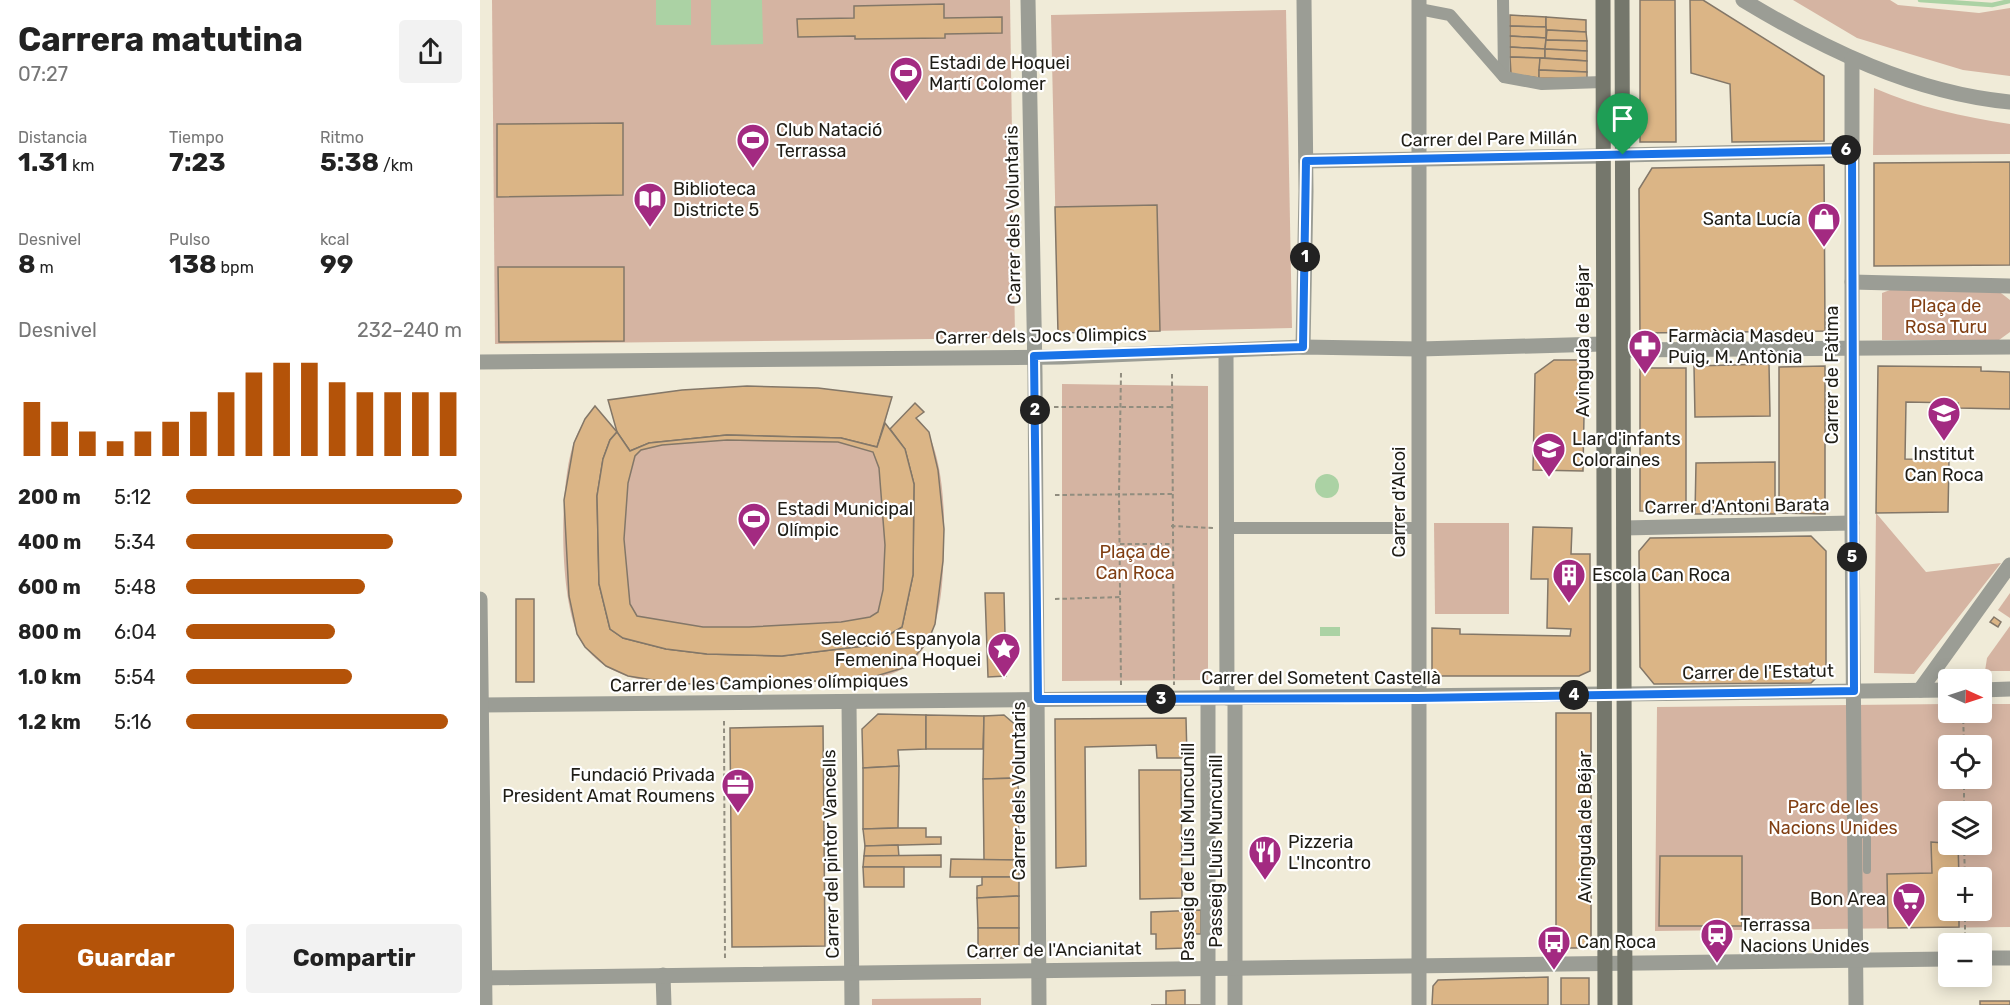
<!DOCTYPE html>
<html lang="es">
<meta charset="utf-8">
<style>
body{margin:0;font-family:Rubik,sans-serif;background:#f2f2f2;color:#222;height:100vh;display:flex;flex-direction:column;font-size:22px;white-space:nowrap}
*{box-sizing:border-box;margin:0}
p{font-size:20px;color:#767676}
.icon{flex:none;width:33px;height:33px;fill:none;stroke:currentColor;stroke-width:2;stroke-linecap:round;stroke-linejoin:round}
.map{position:relative;flex:1;overflow:hidden}
.side{display:flex;flex-direction:column;background:#fff;width:480px}
.side>*{flex:none}
.needle{width:39px;rotate:93deg}
.controls{position:absolute;left:1458px;top:669px;display:grid;gap:12px}
.controls a{display:grid;place-items:center;width:54px;height:54px;border-radius:6px;background:#fff;box-shadow:0 3px 15px #0003;font-size:30px}
.pin{position:absolute;display:grid;place-items:center;width:51px;height:51px;color:#fff;margin:-62px -26px;border-radius:50% 50% 50% 0;rotate:-45deg;box-shadow:0 0 6px #0007}
.pin .icon{rotate:45deg}
.km{position:absolute;width:30px;height:30px;margin:-15px;border-radius:50%;background:#222;color:#fff;font-size:16px;line-height:30px;text-align:center}
.round{display:grid;place-items:center;flex:none;width:63px;height:63px;border-radius:6px;background:#f2f2f2}
.head{display:flex;align-items:center;justify-content:space-between;height:102px;padding:0 18px}
h1{font-size:33px;font-weight:700;line-height:45px}
.figures{display:grid;grid-template-columns:repeat(3,1fr);gap:9px;height:102px;padding:6px 18px}
.figures div{display:grid;align-content:center}
.figures b{font-size:26px;font-weight:700}
.figures small{font-size:16px;font-weight:400}
.figures p{font-size:16px}
.chart{height:168px;padding:12px 18px}
.chart p{display:flex;justify-content:space-between}
.chart svg{width:100%;height:108px;margin-top:6px;stroke:#b45309;stroke-width:6}
.button{display:flex;gap:12px;margin-top:auto;padding:12px 18px}
.button a{flex:1;height:69px;border-radius:6px;background:#b45309;color:#fff;font-size:24px;font-weight:700;line-height:69px;text-align:center}
.button a+a{background:#f2f2f2;color:#222}
ul{padding:0 18px;list-style:none;font-size:20px}
li{display:grid;grid-template-columns:96px 72px 1fr;align-items:center;height:45px}
li i{height:15px;border-radius:8px;background:#b45309}
main{display:flex;flex:1;min-height:0}
.map>svg:first-child{display:block}
</style>
<main>
<section class="side">
<div class="head"><div><h1>Carrera matutina</h1><p>07:27</p></div><a class="round"><svg class="icon" aria-label="share" viewBox="0 0 24 24"><path d="M12 15V3M7 8l5-5 5 5M5 13v7h14v-7"/></svg></a></div>
<div class="figures">
<div><p>Distancia</p><b>1.31<small> km</small></b></div>
<div><p>Tiempo</p><b>7:23</b></div>
<div><p>Ritmo</p><b>5:38<small> /km</small></b></div>
</div>
<div class="figures">
<div><p>Desnivel</p><b>8<small> m</small></b></div>
<div><p>Pulso</p><b>138<small> bpm</small></b></div>
<div><p>kcal</p><b>99</b></div>
</div>
<div class="chart"><p><span>Desnivel</span>232–240 m</p>
<svg viewBox="0 0 160 44" preserveAspectRatio="none"><path d="M5 44V22M15 44V30M25 44V34M35 44V38M45 44V34M55 44V30M65 44V26M75 44V18M85 44V10M95 44V6M105 44V6M115 44V14M125 44V18M135 44V18M145 44V18M155 44V18"/></svg>
</div>
<ul>
<li><b>200 m</b>5:12<i style="width:100%"></i></li>
<li><b>400 m</b>5:34<i style="width:75%"></i></li>
<li><b>600 m</b>5:48<i style="width:65%"></i></li>
<li><b>800 m</b>6:04<i style="width:54%"></i></li>
<li><b>1.0 km</b>5:54<i style="width:60%"></i></li>
<li><b>1.2 km</b>5:16<i style="width:95%"></i></li>
</ul>
<div class="button"><a>Guardar</a><a>Compartir</a></div>
</section>
<div class="map">
<svg width="1530" height="1005" viewBox="0 0 1530 1005">
<rect width="100%" height="100%" fill="#f0ebd8"/>
<g fill="#d5b4a2" fill-rule="evenodd">
<path d="M12,0H530L535,338L15,344Z"/>
<path d="M1313,0H1410L1418,5L1499,13L1530,8V76L1483,70L1377,38Z"/>
<path d="M806,10L812,328L578,333L571,15Z"/>
<path d="M1394,88C1438,107 1483,117 1530,124V154L1393,155Z"/>
<path d="M1410,290H1517L1530,300V332L1519,340H1402V293Z"/>
<path d="M582,384L728,386V680L582,681Z"/>
<path d="M267,386L338,388L412,397L405,423L410,429L435,403L444,412L436,418C461,437 465,504 464,534C463,576 465,638 427,666C417,674 397,678 384,680C361,683 335,681 312,682C274,683 236,686 198,684C174,683 145,679 124,665C113,657 103,647 98,635C79,594 79,483 94,442C99,428 106,417 115,406L136,430L128,400L202,390Z"/>
<path d="M1396,513L1446,572L1521,563L1434,674L1394,673Z"/>
<path d="M954,523H1029V614H955Z"/>
<path d="M1530,593V618L1518,610Z"/>
<path d="M1530,626V671H1505L1507,658Z"/>
<path d="M1468,704V712H1502V704H1530V927L1175,931L1177,707ZM1468,746H1502V778H1468ZM1468,812H1502V844H1468ZM1468,878H1502V910H1468Z"/>
<path d="M501,998V1005H392V999Z"/>
</g>
<g fill="#abd2a4">
<rect x="176" y="0" width="35" height="25"/>
<path d="M231,0H282L283,44L231,45Z"/>
<circle cx="847" cy="486" r="12"/>
<rect x="840" y="627" width="20" height="9"/>
</g>
<g fill="none" stroke-linecap="round" stroke-linejoin="round">
<path stroke="#abd2a4" stroke-width="4.5" d="M1440,0L1512,5L1530,1"/>
</g>
<g fill="#dbb586" stroke="#837768" stroke-width="1.5" fill-rule="evenodd">
<path d="M1160,0H1195L1196,142H1160Z"/>
<path d="M1210,0H1223L1344,76V141L1252,142L1250,84L1211,73Z"/>
<path d="M464,4V18L522,17V33L465,34V38L375,39V36L318,37L317,19L374,18V6Z"/>
<path d="M1030,15L1066,17V27L1030,26Z"/>
<path d="M1066,17L1106,20V32L1066,30Z"/>
<path d="M1030,26L1066,27V38L1030,36Z"/>
<path d="M1067,30L1106,32L1107,41L1066,40Z"/>
<path d="M1030,36L1066,38L1065,49L1030,47Z"/>
<path d="M1066,40L1107,41V51L1065,49Z"/>
<path d="M1030,47L1065,49V58L1030,57Z"/>
<path d="M1065,49L1107,51V61L1065,58Z"/>
<path d="M1030,57L1060,58L1059,78L1031,74Z"/>
<path d="M1060,58L1107,61V72L1059,70Z"/>
<path d="M1059,70L1107,72V79L1059,78Z"/>
<path d="M143,123V195L17,197V124Z"/>
<path d="M1530,162V265L1394,266V163Z"/>
<path d="M1344,165L1345,331L1160,333L1159,189L1172,168Z"/>
<path d="M677,205L680,331L578,333L575,207Z"/>
<path d="M18,267H144V341L19,342Z"/>
<path d="M1074,360H1105L1103,471L1053,470L1055,374Z"/>
<path d="M1289,364L1290,416L1215,417L1214,366Z"/>
<path d="M1345,366V514L1299,513V367Z"/>
<path d="M1398,366L1501,367V371L1530,372V409L1478,408V403L1426,402L1425,459L1469,460L1468,512L1396,513Z"/>
<rect x="1160" y="368" width="46" height="143"/>
<path d="M267,386L338,388L412,397L397,447L361,438L247,435L169,443L150,451L137,432L128,400L202,390Z"/>
<path d="M435,403L444,412L436,418L449,432L458,470L464,529L463,561L455,624L448,641L426,667L383,680L198,684L148,676L126,666L105,647L97,634L89,596L84,500L94,443L105,419L115,406L137,432L130,440L123,459L117,496L119,584L130,629L143,638L186,649L227,654L302,656L392,645L422,627L433,575L434,484L425,449L410,429Z"/>
<path d="M405,423L425,449L434,484L433,575L422,627L392,645L302,656L227,654L186,649L143,638L130,629L119,584L117,496L123,459L130,440L137,432L150,451L169,443L247,435L361,438L397,447ZM247,440L358,442L393,452L399,468L405,545L403,590L398,612L390,617L361,622L269,627H223L157,616L150,604L144,539L148,483L155,456L161,450L182,445Z"/>
<path d="M1295,462V514H1215L1216,463Z"/>
<path d="M1053,527L1092,528L1091,554H1110V671L1099,676H952V628L980,629V634L1090,636L1091,629L1067,628L1068,579H1051Z"/>
<path d="M1331,536L1346,551V668L1331,683L1174,684L1160,667L1159,551L1170,538Z"/>
<path d="M505,593H524L526,676L508,677Z"/>
<rect x="36" y="599" width="18" height="83"/>
<path d="M1514,617L1521,622L1518,627L1510,622Z"/>
<rect x="1076" y="713" width="35" height="235"/>
<path d="M398,714L446,715V749L418,750L419,766L383,768L382,729Z"/>
<path d="M446,715L504,716L503,749H446Z"/>
<path d="M524,715L538,727V778L503,779L504,716Z"/>
<path d="M706,718L707,758H677L676,745L605,747L606,866L576,868L575,719Z"/>
<path d="M343,726L345,946L252,947L250,728Z"/>
<path d="M419,766L418,828L383,829V768Z"/>
<path d="M659,770H701L702,898L660,899Z"/>
<path d="M538,778L539,860H504L503,779Z"/>
<path d="M418,828H446V837H461V844L385,846L383,829Z"/>
<path d="M1451,842L1478,844L1479,878H1468V910H1479V927L1408,928L1407,874L1452,873Z"/>
<path d="M418,845L419,857L384,856L385,846Z"/>
<path d="M461,855V867H383L384,856Z"/>
<path d="M1180,856H1262V926H1179Z"/>
<path d="M471,859L539,860V877H470Z"/>
<path d="M383,867H424V887H384Z"/>
<path d="M502,877H539V896L497,898V886L502,885Z"/>
<path d="M539,896V928H498L497,898Z"/>
<path d="M721,910V934H705V948L676,949V934H671V912Z"/>
<path d="M498,928H539V947L524,958H498Z"/>
<path d="M1068,977V1005H952L953,986L958,980Z"/>
<rect x="1081" y="978" width="28" height="27"/>
<path d="M705,990V1005H721H671H686V991Z"/>
<rect x="1500" y="1001" width="30" height="4"/>
</g>
<g fill="none" stroke-linecap="round" stroke-linejoin="round">
<g stroke="#918d7f" stroke-width="2" stroke-dasharray="4.5 3" stroke-linecap="butt">
<path d="M641,373L639,494L641,685"/>
<path d="M692,374L694,685"/>
<path d="M574,407H692"/>
<path d="M575,495L692,494"/>
<path d="M691,526L733,528"/>
<path d="M640,544H692"/>
<path d="M575,599L641,597"/>
<path d="M1483,712L1484,746"/>
<path d="M244,721L245,961"/>
<path d="M1484,778V812"/>
<path d="M1484,844L1485,878"/>
<path d="M1485,910V939"/>
</g>
<path stroke="#9b9d95" stroke-width="8" d="M1375,830L1387,836V870"/>
<g stroke="#9b9d95" stroke-width="12">
<path d="M1023,0L1024,77"/>
<path d="M939,9L970,15L1024,77L1062,84L1123,82"/>
<path d="M746,528H938"/>
</g>
<g stroke="#9b9d95" stroke-width="15">
<path d="M548,0L555,373L559,1005"/>
<path d="M1263,0C1344,49 1434,93 1530,102"/>
<path d="M1372,59V523L1376,1005"/>
<path d="M1143,155L1372,150"/>
<path d="M826,161L1122,156"/>
<path d="M1372,282L1530,286"/>
<path d="M823,347L826,191L824,0"/>
<path d="M1144,350L1530,347"/>
<path d="M746,352L747,698"/>
<path d="M0,362L582,357L823,347L940,349L1122,344"/>
<path d="M1144,528L1372,523"/>
<path d="M1440,690L1530,565"/>
<path d="M1502,690L1530,689"/>
<path d="M1145,694L1468,690"/>
<path d="M755,698V1005"/>
<path d="M369,703L372,1005"/>
<path d="M0,705L1124,694"/>
<path d="M1502,958H1530"/>
<path d="M183,975L184,1005"/>
<path d="M0,978L1468,959"/>
<path d="M728,1005V699"/>
<path d="M939,1005V0"/>
</g>
<path stroke="#9b9d95" stroke-width="15" d="M0,599L5,1005"/>
<g stroke="#75776c" stroke-width="15">
<path d="M1123,0L1125,1005"/>
<path d="M1142,0L1145,1005"/>
</g>
</g>
<g fill="none" stroke-linecap="round" stroke-linejoin="round">
<g stroke="#fff" stroke-width="12">
<path id="route" d="M1372,150L1374,691L938,698L558,699L554,356L823,347L826,161Z"/>
</g>
<use href="#route" stroke="#1a73e8" stroke-width="8"/>
</g>
<defs>
<g id="stadium-pin" transform="scale(1.725)"><path d="M0 17L-7.5 6A9.5 9.5 0 1 1 7.5 6Z" fill="#a32a81" stroke="#fff"/><path d="M0-5a6.5 5 0 1 0 0 10a6.5 5 0 1 0 0-10ZM-3.5-1.8h7v3.6h-7Z" fill="#fff"/></g>
<g id="library-pin" transform="scale(1.725)"><path d="M0 17L-7.5 6A9.5 9.5 0 1 1 7.5 6Z" fill="#a32a81" stroke="#fff"/><path d="M-6-4Q-3-5.5-.7-3.5V5Q-3 3-6 4ZM6-4Q3-5.5 .7-3.5V5Q3 3 6 4Z" fill="#fff"/></g>
<g id="shop-pin" transform="scale(1.725)"><path d="M0 17L-7.5 6A9.5 9.5 0 1 1 7.5 6Z" fill="#a32a81" stroke="#fff"/><path d="M-5-2.5h2.3a2.7 3.5 0 0 1 5.4 0H5L5.5 6h-11ZM-1.5-2.5h3a1.5 2.3 0 0 0-3 0Z" fill="#fff"/></g>
<g id="pharmacy-pin" transform="scale(1.725)"><path d="M0 17L-7.5 6A9.5 9.5 0 1 1 7.5 6Z" fill="#a32a81" stroke="#fff"/><path d="M-2-6h4v4h4v4h-4v4h-4v-4h-4v-4h4Z" fill="#fff"/></g>
<g id="school-pin" transform="scale(1.725)"><path d="M0 17L-7.5 6A9.5 9.5 0 1 1 7.5 6Z" fill="#a32a81" stroke="#fff"/><path d="M0-5L7-2L0 1L-7-2ZM-4 1L0 2.5L4 1V4Q0 6-4 4Z" fill="#fff"/></g>
<g id="building-pin" transform="scale(1.725)"><path d="M0 17L-7.5 6A9.5 9.5 0 1 1 7.5 6Z" fill="#a32a81" stroke="#fff"/><path d="M-4-6H4V6H1V3H-1V6H-4ZM-2.5-4.3h1.7v1.8h-1.7ZM.8-4.3h1.7v1.8H.8ZM-2.5-1h1.7V.8h-1.7ZM.8-1h1.7V.8H.8Z" fill="#fff"/></g>
<g id="sight-pin" transform="scale(1.725)"><path d="M0 17L-7.5 6A9.5 9.5 0 1 1 7.5 6Z" fill="#a32a81" stroke="#fff"/><path d="M0-6L1.8-2.2L6-1.7L2.9 1.2L3.7 5.4L0 3.3L-3.7 5.4L-2.9 1.2L-6-1.7L-1.8-2.2Z" fill="#fff"/></g>
<g id="office-pin" transform="scale(1.725)"><path d="M0 17L-7.5 6A9.5 9.5 0 1 1 7.5 6Z" fill="#a32a81" stroke="#fff"/><path d="M-6-3h4V-5.5h4V-3h4V5H-6ZM-1-4.5V-3h2v-1.5ZM-6 0V1H6V0Z" fill="#fff"/></g>
<g id="restaurant-pin" transform="scale(1.725)"><path d="M0 17L-7.5 6A9.5 9.5 0 1 1 7.5 6Z" fill="#a32a81" stroke="#fff"/><path d="M-5-6h1v4h1v-4h1v4h1v-4h1v5L-1.5 .5V6h-2V.5L-5-1ZM5-6V6H3V1.5H1.5Q1.5-4 5-6Z" fill="#fff"/></g>
<g id="supermarket-pin" transform="scale(1.725)"><path d="M0 17L-7.5 6A9.5 9.5 0 1 1 7.5 6Z" fill="#a32a81" stroke="#fff"/><path d="M-6-5.5h2.5l.6 2H6L4.5 2H-2.5L-4.4-4H-6ZM-1.5 3.2a1.3 1.3 0 1 0 .1 0ZM3 3.2a1.3 1.3 0 1 0 .1 0Z" fill="#fff"/></g>
<g id="station-pin" transform="scale(1.725)"><path d="M0 17L-7.5 6A9.5 9.5 0 1 1 7.5 6Z" fill="#a32a81" stroke="#fff"/><path d="M-3-6H3Q5-6 5-4V2Q5 4 3 4L4.5 6H3L1.5 4h-3L-3 6H-4.5L-3 4Q-5 4-5 2V-4Q-5-6-3-6ZM-3.5-4v3h7v-3ZM-3.5 1v1.5H-2V1ZM2 1v1.5H3.5V1Z" fill="#fff"/></g>
<g id="bus-pin" transform="scale(1.725)"><path d="M0 17L-7.5 6A9.5 9.5 0 1 1 7.5 6Z" fill="#a32a81" stroke="#fff"/><path d="M-5-6H5V4H4V6H2V4H-2V6H-4V4H-5ZM-3.5-4V0h7V-4ZM-3.5 1.2v1.5H-2V1.2ZM2 1.2v1.5H3.5V1.2Z" fill="#fff"/></g>
</defs>
<g fill-rule="evenodd">
<use href="#stadium-pin" x="426" y="73"/>
<use href="#stadium-pin" x="273" y="140"/>
<use href="#library-pin" x="170" y="199"/>
<use href="#shop-pin" x="1344" y="219"/>
<use href="#pharmacy-pin" x="1165" y="346"/>
<use href="#school-pin" x="1464" y="413"/>
<use href="#school-pin" x="1069" y="449"/>
<use href="#stadium-pin" x="274" y="519"/>
<use href="#building-pin" x="1089" y="575"/>
<use href="#sight-pin" x="524" y="649"/>
<use href="#office-pin" x="258" y="785"/>
<use href="#restaurant-pin" x="785" y="852"/>
<use href="#supermarket-pin" x="1429" y="899"/>
<use href="#station-pin" x="1237" y="935"/>
<use href="#bus-pin" x="1074" y="942"/>
</g>
<g text-anchor="middle" dominant-baseline="central" stroke-width="4.5" stroke-linejoin="round" paint-order="stroke">
<g font-size="18" fill="#1f1d16" stroke="#fff" text-anchor="start">
<text x="449" y="63">Estadi de Hoquei<tspan x="449" dy="21">Martí Colomer</tspan></text>
<text x="296" y="130">Club Natació<tspan x="296" dy="21">Terrassa</tspan></text>
<text x="193" y="189">Biblioteca<tspan x="193" dy="21">Districte 5</tspan></text>
<text x="1321" y="219" text-anchor="end">Santa Lucía</text>
<text x="1188" y="336">Farmàcia Masdeu<tspan x="1188" dy="21">Puig, M. Antònia</tspan></text>
<text x="1092" y="439">Llar d'infants<tspan x="1092" dy="21">Coloraines</tspan></text>
<text x="1464" y="454" text-anchor="middle">Institut<tspan x="1464" dy="21">Can Roca</tspan></text>
<text x="297" y="509">Estadi Municipal<tspan x="297" dy="21">Olímpic</tspan></text>
<text x="1112" y="575">Escola Can Roca</text>
<text x="501" y="639" text-anchor="end">Selecció Espanyola<tspan x="501" dy="21">Femenina Hoquei</tspan></text>
<text x="235" y="775" text-anchor="end">Fundació Privada<tspan x="235" dy="21">President Amat Roumens</tspan></text>
<text x="808" y="842">Pizzeria<tspan x="808" dy="21">L'Incontro</tspan></text>
<text x="1406" y="899" text-anchor="end">Bon Area</text>
<text x="1260" y="925">Terrassa<tspan x="1260" dy="21">Nacions Unides</tspan></text>
<text x="1097" y="942">Can Roca</text>
</g>
<g font-size="18" fill="#1f1d16" stroke="#fff">
<text transform="translate(1009 139) rotate(-1)">Carrer del Pare Millán</text>
<text transform="translate(533 215) rotate(-91)">Carrer dels Voluntaris</text>
<text transform="translate(561 336) rotate(-1)">Carrer dels Jocs Olimpics</text>
<text transform="translate(1103 341) rotate(-90)">Avinguda de Béjar</text>
<text transform="translate(1352 375) rotate(-90)">Carrer de Fàtima</text>
<text transform="translate(919 502) rotate(-90)">Carrer d'Alcoi</text>
<text transform="translate(1257 506) rotate(-1)">Carrer d'Antoni Barata</text>
<text transform="translate(1278 672) rotate(-1)">Carrer de l'Estatut</text>
<text x="841" y="678">Carrer del Sometent Castellà</text>
<text transform="translate(279 683) rotate(-1)">Carrer de les Campiones olímpiques</text>
<text transform="translate(539 791) rotate(-90)">Carrer dels Voluntaris</text>
<text transform="translate(1105 827) rotate(-90)">Avinguda de Béjar</text>
<text transform="translate(736 851) rotate(-90)">Passeig Lluís Muncunill</text>
<text transform="translate(708 852) rotate(-90)">Passeig de Lluís Muncunill</text>
<text transform="translate(351 854) rotate(-91)">Carrer del pintor Vancells</text>
<text transform="translate(574 950) rotate(-1)">Carrer de l'Ancianitat</text>
</g>
<g font-size="18" fill="#813f13" stroke="#fff">
<text x="1466" y="306">Plaça de<tspan x="1466" dy="21">Rosa Turu</tspan></text>
<text x="655" y="552">Plaça de<tspan x="655" dy="21">Can Roca</tspan></text>
<text x="1353" y="807">Parc de les<tspan x="1353" dy="21">Nacions Unides</tspan></text>
</g>
</g>
</svg>
<div class="controls">
<a><svg class="needle" viewBox="-14 -14 28 28"><path d="M0-13l5 13h-10z" fill="#e53935"/><path d="M0 13l5-13h-10z" fill="#767676"/></svg></a>
<a><svg class="icon" aria-label="locate" viewBox="0 0 24 24"><circle cx="12" cy="12" r="6"/><path d="M12 2v4M12 18v4M2 12h4M18 12h4"/></svg></a>
<a><svg class="icon" aria-label="layers" viewBox="0 0 24 24"><path d="M12 4l9 5-9 5-9-5zM3 14l9 5 9-5"/></svg></a>
<a>+</a>
<a>−</a>
</div>
<div class="pin" style="left:1143px;top:155px;background:#1e9e55"><svg class="icon" aria-label="arrive" viewBox="0 0 24 24"><path d="M6 21V4h12l-3 4 3 4H6"/></svg></div>
<b class="km" style="left:825px;top:257px">1</b>
<b class="km" style="left:555px;top:410px">2</b>
<b class="km" style="left:681px;top:699px">3</b>
<b class="km" style="left:1094px;top:695px">4</b>
<b class="km" style="left:1372px;top:557px">5</b>
<b class="km" style="left:1366px;top:150px">6</b>
</div>
</main>
